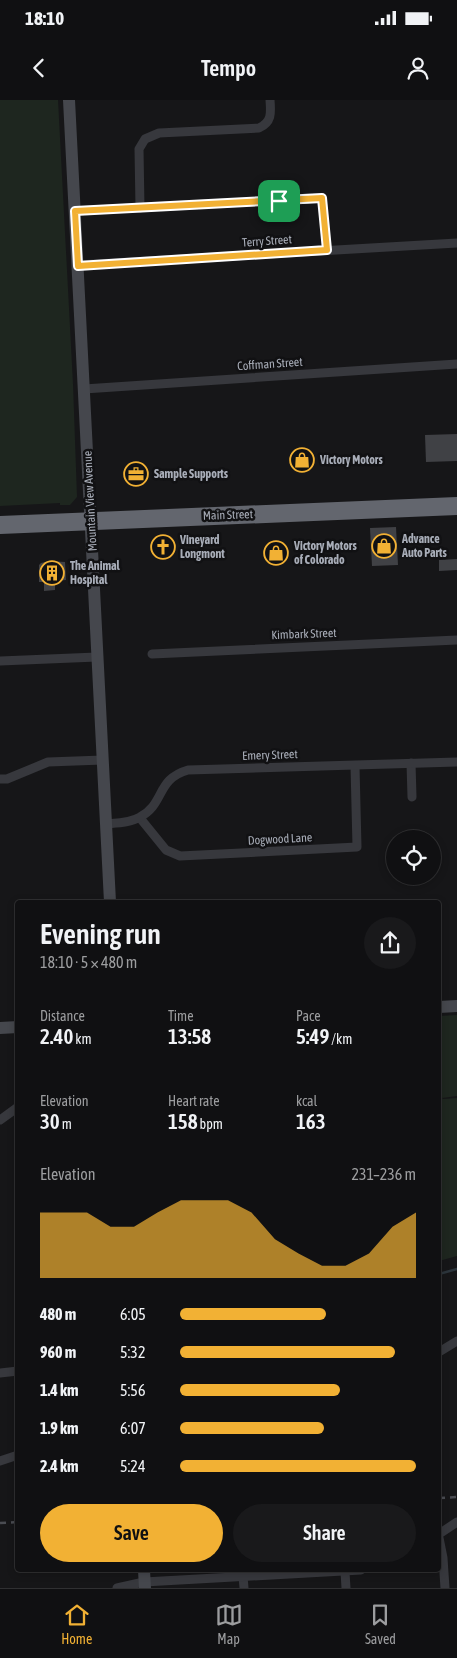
<!DOCTYPE html>
<meta charset="utf-8">
<style>
body{margin:0;font-family:"Asap Condensed",sans-serif;background:#19191b;color:#f1f3f6;height:100vh;display:flex;flex-direction:column;font-size:19px;white-space:nowrap}
*{box-sizing:border-box;margin:0}
p{font-size:16px;color:#9c9d9f}
.icon{flex:none;width:28px;height:28px;fill:none;stroke:currentColor;stroke-width:2;stroke-linecap:round;stroke-linejoin:round}
.map{position:relative;flex:1;overflow:hidden}
.details{position:absolute;left:15px;top:800px;width:426px;height:672px;display:flex;flex-direction:column;background:#101012;border-radius:5px;box-shadow:0 2px 8px #0003,0 0 0 1px #303032}
.details>*{flex:none}
.fabs{position:absolute;left:386px;top:730px;display:grid;gap:10px}
.fabs a{display:grid;place-items:center;width:55px;height:55px;border-radius:50%;background:#101012;box-shadow:0 2px 8px #0003,0 0 0 1px #303032;font-size:25px}
.pin{position:absolute;display:grid;place-items:center;width:42px;height:42px;color:#fff;margin:-21px;border-radius:10px;box-shadow:0 2px 8px #0006}
.round{display:grid;place-items:center;flex:none;width:52px;height:52px;border-radius:26px;background:#19191b}
.head{display:flex;align-items:center;justify-content:space-between;height:85px;padding:0 25px}
h1{font-size:28px;font-weight:600;line-height:38px}
.metrics{display:grid;grid-template-columns:repeat(3,1fr);gap:8px;height:85px;padding:5px 25px}
.metrics div{display:grid;align-content:center}
.metrics b{font-size:21px;font-weight:600}
.metrics small{font-size:14px;font-weight:400}
.metrics p{font-size:14px}
.chart{height:140px;padding:10px 25px}
.chart p{display:flex;justify-content:space-between}
.chart svg{width:100%;height:90px;margin-top:5px;fill:#f2b134;opacity:.7}
.primary-button{display:flex;gap:10px;margin-top:auto;padding:10px 25px}
.primary-button a{flex:1;height:58px;border-radius:30px;background:#f2b134;color:#111;font-size:20px;font-weight:600;line-height:58px;text-align:center}
.primary-button a+a{background:#19191b;color:#f1f3f6}
ul{padding:0 25px;list-style:none;font-size:16px}
li{display:grid;grid-template-columns:80px 60px 1fr;align-items:center;height:38px}
li i{height:12px;border-radius:6px;background:#f2b134}
.status{display:flex;justify-content:space-between;align-items:center;height:35px;padding:0 25px;background:#101012;direction:ltr}
.status svg{height:14px;fill:currentColor}
header{display:flex;justify-content:space-between;align-items:center;height:65px;padding:0 25px;background:#101012;font-size:22px;font-weight:600}
.menu{display:flex;justify-content:space-around;align-items:center;height:70px;border-top:1px solid #303032;background:#101012;font-size:14px;color:#9c9d9f}
.menu a{display:grid;justify-items:center;gap:2px}
.menu .on{color:#f2b134}
.map>svg:first-child{display:block}
</style>
<div class="status"><b>18:10</b><svg viewBox="0 0 49 12"><path d="M0 12V9h3v3zM5 12V6h3v6zM10 12V3h3v9zM15 12V0h3v12zM26 1h20v11H26zM47 4h2v5h-2z"/></svg></div>
<header><svg class="icon" aria-label="back" viewBox="0 0 24 24"><path d="M15 5l-7 7 7 7"/></svg>Tempo<svg class="icon" aria-label="person" viewBox="0 0 24 24"><circle cx="12" cy="8" r="4"/><path d="M4 21q1-7 8-7t8 7"/></svg></header>
<div class="map">
<svg width="457" height="1488" viewBox="0 0 457 1488">
<rect width="100%" height="100%" fill="#161618"/>
<g fill="#1e261f">
<path d="M0,0H58L73,284L77,397L70,405H60V403L0,406Z"/>
<path d="M457,915V996L442,998L443,999L457,998V1156L439,1161V916Z"/>
</g>
<g fill="none" stroke-linecap="round" stroke-linejoin="round">
<path stroke="#2c353c" stroke-width="2.5" d="M439,1174L457,1169"/>
</g>
<g fill="#404145">
<path d="M457,334V361L426,362L425,335Z"/>
<path d="M396,427L398,465L372,466L370,428Z"/>
<path d="M457,459V470L439,471V460Z"/>
<path d="M49,461L65,462L66,480L55,481V490L44,491V482H39V465L41,463Z"/>
</g>
<g fill="none" stroke-linecap="round" stroke-linejoin="round">
<g stroke="#37383d" stroke-width="9">
<path d="M140,108L139,49L145,39L159,33L259,28C272,22 271,13 270,0"/>
<path d="M75,111L322,98L327,150"/>
<path d="M78,165L457,143"/>
<path d="M84,289L457,264"/>
<path d="M152,554L457,540"/>
<path d="M0,561L97,557"/>
<path d="M411,663L412,697"/>
<path d="M0,679H7L48,662L103,660"/>
<path d="M140,718L166,750L180,756L357,747L355,666"/>
<path d="M106,724C117,723 130,723 140,717C165,704 156,679 188,670L457,662"/>
<path d="M0,1020L18,1007"/>
<path d="M439,1252L457,1241"/>
<path d="M0,1273L18,1271"/>
<path d="M0,1361L18,1355"/>
<path d="M439,1434L457,1422"/>
<path d="M439,1438L443,1458L445,1488"/>
<path d="M345,1472L346,1488"/>
<path d="M243,1476L244,1488"/>
<path d="M117,1488L144,1482L361,1470"/>
</g>
<g stroke="#45474d" stroke-width="12">
<path d="M69,0L110,802"/>
<path d="M439,907L457,906"/>
<path d="M0,928L18,927"/>
<path d="M144,1470L145,1488"/>
</g>
<path stroke="#63666e" stroke-width="18" d="M0,425L457,406"/>
<g stroke="#4a4c52" stroke-width="2.5" stroke-dasharray="6 5" stroke-linecap="butt">
<path d="M439,1398L457,1397"/>
<path d="M0,1423L18,1422"/>
</g>
</g>
<g fill="none" stroke-linecap="round" stroke-linejoin="round">
<g stroke="#fff" stroke-width="10">
<path id="route" d="M322,98L327,150L78,166L75,111Z"/>
</g>
<use href="#route" stroke="#f2b134" stroke-width="6"/>
</g>
<defs>
<g id="shop-ring" transform="scale(1.25)"><circle r="9.5" fill="#111113" stroke="#f2b134" stroke-width="1.5"/><path d="M-5-2.5h2.3a2.7 3.5 0 0 1 5.4 0H5L5.5 6h-11ZM-1.5-2.5h3a1.5 2.3 0 0 0-3 0Z" fill="#f2b134"/></g>
<g id="office-ring" transform="scale(1.25)"><circle r="9.5" fill="#111113" stroke="#f2b134" stroke-width="1.5"/><path d="M-6-3h4V-5.5h4V-3h4V5H-6ZM-1-4.5V-3h2v-1.5ZM-6 0V1H6V0Z" fill="#f2b134"/></g>
<g id="church-ring" transform="scale(1.25)"><circle r="9.5" fill="#111113" stroke="#f2b134" stroke-width="1.5"/><path d="M-1.2-6h2.4v3.5h3.3v2.4h-3.3V6h-2.4V-.1h-3.3v-2.4h3.3Z" fill="#f2b134"/></g>
<g id="building-ring" transform="scale(1.25)"><circle r="9.5" fill="#111113" stroke="#f2b134" stroke-width="1.5"/><path d="M-4-6H4V6H1V3H-1V6H-4ZM-2.5-4.3h1.7v1.8h-1.7ZM.8-4.3h1.7v1.8H.8ZM-2.5-1h1.7V.8h-1.7ZM.8-1h1.7V.8H.8Z" fill="#f2b134"/></g>
</defs>
<g fill-rule="evenodd">
<use href="#shop-ring" x="302" y="360"/>
<use href="#office-ring" x="136" y="374"/>
<use href="#shop-ring" x="384" y="446"/>
<use href="#church-ring" x="163" y="447"/>
<use href="#shop-ring" x="276" y="453"/>
<use href="#building-ring" x="52" y="473"/>
</g>
<g text-anchor="middle" dominant-baseline="central" stroke-width="5" stroke-linejoin="round" paint-order="stroke">
<g font-size="12" fill="#a8adb8" stroke="#111113">
<text transform="translate(267 141) rotate(-4)">Terry Street</text>
<text transform="translate(270 264) rotate(-4)">Coffman Street</text>
<text transform="translate(90 401) rotate(-93)">Mountain View Avenue</text>
<text transform="translate(228 415) rotate(-2)">Main Street</text>
<text transform="translate(304 534) rotate(-2)">Kimbark Street</text>
<text transform="translate(270 655) rotate(-2)">Emery Street</text>
<text transform="translate(280 739) rotate(-3)">Dogwood Lane</text>
</g>
<g font-size="12" font-weight="bold" fill="#a8adb8" stroke="#111113" text-anchor="start">
<text x="320" y="360">Victory Motors</text>
<text x="154" y="374">Sample Supports</text>
<text x="402" y="439">Advance<tspan x="402" dy="14">Auto Parts</tspan></text>
<text x="180" y="440">Vineyard<tspan x="180" dy="14">Longmont</tspan></text>
<text x="294" y="446">Victory Motors<tspan x="294" dy="14">of Colorado</tspan></text>
<text x="70" y="466">The Animal<tspan x="70" dy="14">Hospital</tspan></text>
</g>
</g>
</svg>
<div class="fabs">
<a><svg class="icon" aria-label="locate" viewBox="0 0 24 24"><circle cx="12" cy="12" r="6"/><path d="M12 2v4M12 18v4M2 12h4M18 12h4"/></svg></a>
</div>
<div class="pin" style="left:279px;top:101px;background:#1e9e55"><svg class="icon" aria-label="arrive" viewBox="0 0 24 24"><path d="M6 21V4h12l-3 4 3 4H6"/></svg></div>
<section class="details">
<div class="head"><div><h1>Evening run</h1><p>18:10 · 5 × 480 m</p></div><a class="round"><svg class="icon" aria-label="share" viewBox="0 0 24 24"><path d="M12 15V3M7 8l5-5 5 5M5 13v7h14v-7"/></svg></a></div>
<div class="metrics">
<div><p>Distance</p><b>2.40<small> km</small></b></div>
<div><p>Time</p><b>13:58</b></div>
<div><p>Pace</p><b>5:49<small> /km</small></b></div>
</div>
<div class="metrics">
<div><p>Elevation</p><b>30<small> m</small></b></div>
<div><p>Heart rate</p><b>158<small> bpm</small></b></div>
<div><p>kcal</p><b>163</b></div>
</div>
<div class="chart"><p><span>Elevation</span>231–236 m</p>
<svg viewBox="0 0 160 44" preserveAspectRatio="none"><path d="M0 44V12L10 12L20 12L30 19L40 19L50 12L60 6L70 6L80 6L90 12L100 25L110 32L120 38L130 38L140 32L150 19L160 12V44z"/></svg>
</div>
<ul>
<li><b>480 m</b>6:05<i style="width:62%"></i></li>
<li><b>960 m</b>5:32<i style="width:91%"></i></li>
<li><b>1.4 km</b>5:56<i style="width:68%"></i></li>
<li><b>1.9 km</b>6:07<i style="width:61%"></i></li>
<li><b>2.4 km</b>5:24<i style="width:100%"></i></li>
</ul>
<div class="primary-button"><a>Save</a><a>Share</a></div>
</section>
</div>
<nav class="menu">
<a class="on"><svg class="icon" aria-label="home" viewBox="0 0 24 24"><path d="M3 11l9-7 9 7M6 9v11h12V9"/></svg>Home</a>
<a><svg class="icon" aria-label="map" viewBox="0 0 24 24"><path d="M3 6l6-2 6 2 6-2v14l-6 2-6-2-6 2zM9 4v14M15 6v14"/></svg>Map</a>
<a><svg class="icon" aria-label="saved" viewBox="0 0 24 24"><path d="M7 4h10v16l-5-4-5 4z"/></svg>Saved</a>
</nav>
